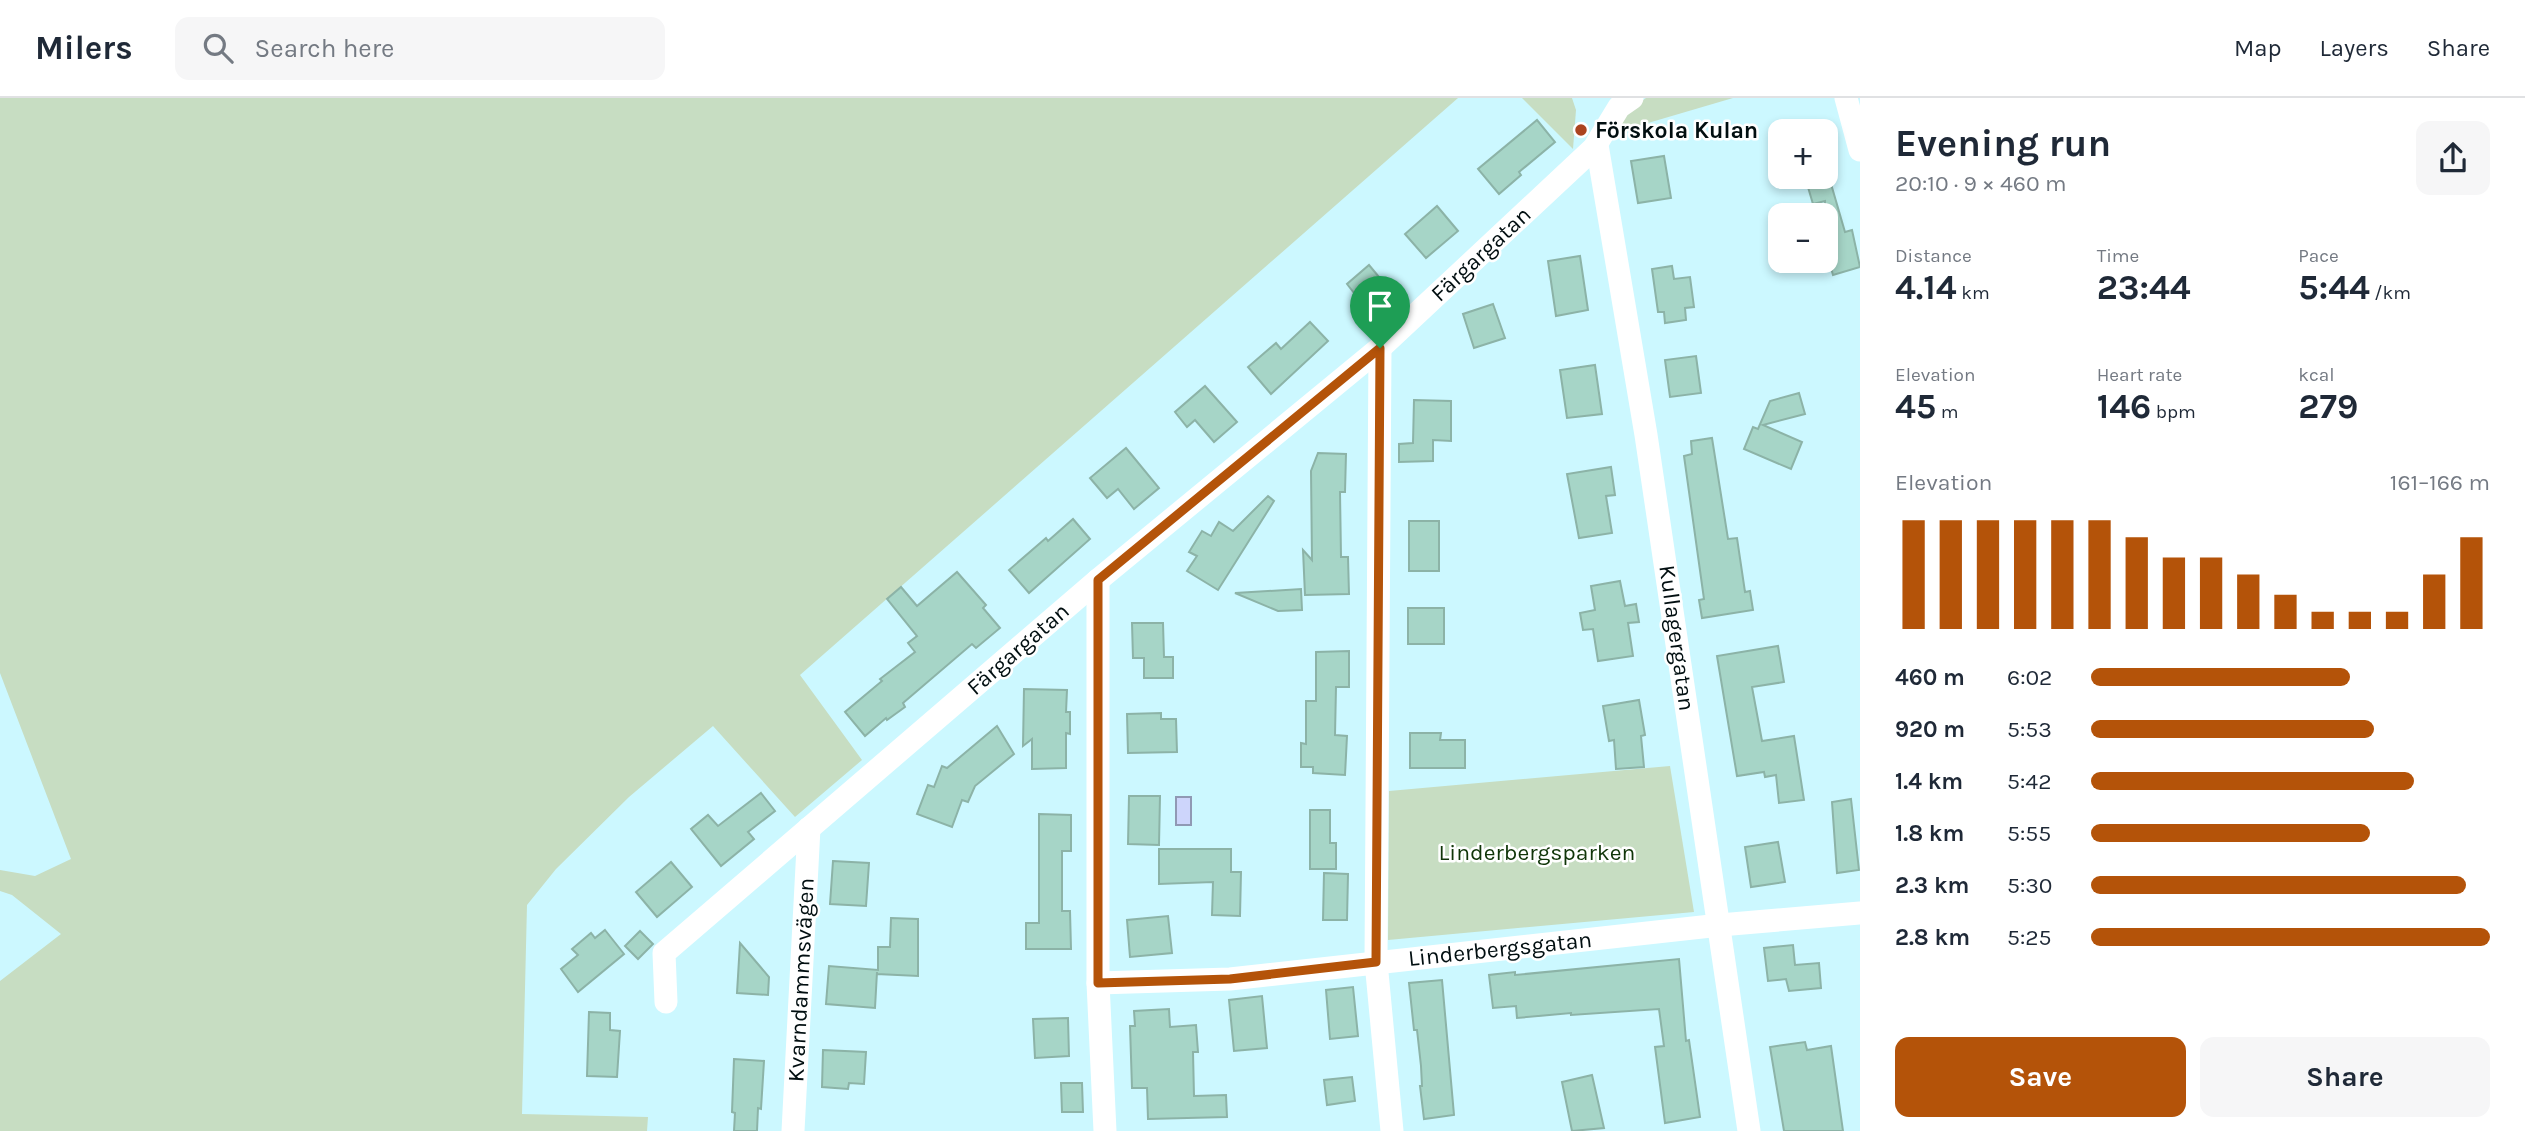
<!DOCTYPE html>
<meta charset="utf-8">
<style>
body{margin:0;font-family:Karla,sans-serif;background:#f6f6f7;color:#1f2937;height:100vh;display:flex;flex-direction:column;font-size:26px;white-space:nowrap}
*{box-sizing:border-box;margin:0}
p{font-size:23px;color:#747a83}
.icon{flex:none;width:38px;height:38px;fill:none;stroke:currentColor;stroke-width:2;stroke-linecap:round;stroke-linejoin:round}
.map{position:relative;flex:1;overflow:hidden}
.panel{display:flex;flex-direction:column;background:#fff;width:665px}
.panel>*{flex:none}
.tools{position:absolute;left:1768px;top:21px;display:grid;gap:14px}
.tools a{display:grid;place-items:center;width:70px;height:70px;border-radius:14px;background:#fff;box-shadow:0 4px 10px #0003;font-size:35px}
.pin{position:absolute;display:grid;place-items:center;width:60px;height:60px;color:#fff;margin:-72px -30px;border-radius:50% 50% 50% 0;rotate:-45deg;box-shadow:0 0 7px #0007}
.pin .icon{rotate:45deg}
.round{display:grid;place-items:center;flex:none;width:74px;height:74px;border-radius:14px;background:#f6f6f7}
.head{display:flex;align-items:center;justify-content:space-between;height:119px;padding:0 35px}
h1{font-size:38px;font-weight:700;line-height:52px}
.stats{display:grid;grid-template-columns:repeat(3,1fr);gap:10px;height:119px;padding:7px 35px}
.stats div{display:grid;align-content:center}
.stats b{font-size:35px;font-weight:700}
.stats small{font-size:19px;font-weight:400}
.stats p{font-size:19px}
.chart{height:196px;padding:14px 35px}
.chart p{display:flex;justify-content:space-between}
.chart svg{width:100%;height:126px;margin-top:7px;stroke:#b45309;stroke-width:6}
.button{display:flex;gap:14px;margin-top:auto;padding:14px 35px}
.button a{flex:1;height:80px;border-radius:14px;background:#b45309;color:#fff;font-size:28px;font-weight:700;line-height:80px;text-align:center}
.button a+a{background:#f6f6f7;color:#1f2937}
ul{padding:0 35px;list-style:none;font-size:23px}
li{display:grid;grid-template-columns:112px 84px 1fr;align-items:center;height:52px}
li i{height:18px;border-radius:9px;background:#b45309}
header{display:flex;align-items:center;gap:42px;box-sizing:border-box;height:98px;padding:0 35px;background:#fff;border-bottom:2px solid #e0e1e3}
header strong{font-size:33px}
nav{display:flex;gap:38px;margin-inline-start:auto;font-size:24px}
.search{width:490px;height:63px;background:#f6f6f7;display:flex;align-items:center;gap:18px;box-sizing:border-box;padding:0 24px;border-radius:14px;color:#747a83;font-size:26px}
main{display:flex;flex:1;min-height:0}
.map>svg:first-child{display:block}
</style>
<header>
<strong>Milers</strong>
<div class="search"><svg class="icon" aria-label="search" viewBox="0 0 24 24"><circle cx="10" cy="10" r="6"/><path d="M15 15l6 6"/></svg>Search here</div>
<nav><a>Map</a><a>Layers</a><a>Share</a></nav>
</header>
<main>
<div class="map">
<svg width="1860" height="1033" viewBox="0 0 1860 1033">
<rect width="100%" height="100%" fill="#ccf8ff"/>
<g fill="#c7ddc2">
<path d="M0,0H1458L800,577L862,662L795,719L713,628L629,699L556,771L527,807L522,1016L648,1019L647,1033H0V883L61,836L12,797L0,793V772L35,778L71,761L0,575Z"/>
<path d="M1522,0H1572L1576,12L1573,51Z"/>
<path d="M1646,0H1733L1614,35L1620,18Z"/>
<path d="M1670,668L1694,814L1388,842L1389,693Z"/>
</g>
<rect fill="#cdd5fb" stroke="#9099b4" stroke-width="2" x="1176" y="699" width="15" height="28"/>
<g fill="#a6d5c7" stroke="#8cb3a7" stroke-width="2">
<path d="M1537,22L1555,44L1519,74L1521,77L1499,96L1478,71Z"/>
<path d="M1664,58L1671,100L1638,105L1631,63Z"/>
<path d="M1805,79H1829L1845,134L1852,132L1860,169L1833,177L1825,148V103L1813,106Z"/>
<path d="M1437,108L1458,133L1426,160L1405,136Z"/>
<path d="M1580,158L1588,212L1556,218L1548,163Z"/>
<path d="M1369,167L1389,191L1365,209L1347,186Z"/>
<path d="M1672,168L1674,181L1690,179L1694,209L1685,210L1686,222L1665,225L1664,214H1658L1652,171Z"/>
<path d="M1493,206L1505,240L1474,250L1463,216Z"/>
<path d="M1310,224L1328,243L1271,296L1248,269L1276,245L1281,251Z"/>
<path d="M1696,258L1701,295L1670,299L1665,262Z"/>
<path d="M1595,267L1602,316L1567,320L1560,272Z"/>
<path d="M1205,288L1237,324L1214,344L1195,322L1187,329L1175,314Z"/>
<path d="M1799,295L1805,316L1763,327L1802,344L1791,371L1744,351L1753,329L1758,331L1770,303Z"/>
<path d="M1414,302L1451,303V343L1433,342V363L1399,364V346L1413,345Z"/>
<path d="M1712,340L1728,441L1737,440L1745,494L1750,493L1753,512L1702,520L1699,502L1704,501L1684,358L1692,356L1691,343Z"/>
<path d="M1126,350L1159,390L1134,411L1118,391L1107,400L1090,380Z"/>
<path d="M1318,355L1346,356L1345,394H1340L1341,459H1348L1349,496L1305,497L1303,452L1312,462L1311,373Z"/>
<path d="M1611,369L1615,397L1606,398L1612,435L1579,440L1567,376Z"/>
<path d="M1268,398L1274,403L1218,492L1187,473L1197,458L1189,454L1202,433L1211,438L1219,424L1233,433Z"/>
<path d="M1073,421L1090,441L1029,495L1009,472L1046,440L1048,443Z"/>
<rect x="1409" y="423" width="30" height="50"/>
<path d="M957,474L986,507L983,510L1000,530L976,550L972,546L903,605L905,609L887,622L886,620L865,638L845,614L882,583L880,581L915,554L908,545L917,538L887,501L901,489L917,508Z"/>
<path d="M1620,483L1625,508L1636,506L1639,524L1628,525L1633,558L1598,563L1593,531L1583,532L1580,515L1595,512L1591,488Z"/>
<path d="M1301,491L1302,512L1278,513L1235,495Z"/>
<rect x="1408" y="510" width="36" height="36"/>
<path d="M1132,525H1163L1164,559H1173V580H1144V560H1133Z"/>
<path d="M1778,548L1784,584L1752,589L1762,643L1794,638L1804,702L1779,705L1776,677L1765,679L1764,674L1737,678L1717,558Z"/>
<path d="M1349,553V589H1336L1335,637L1347,638L1345,677L1313,675V669H1301V645L1306,646V603H1316V554Z"/>
<path d="M1024,591L1067,592L1066,614H1070V636L1066,635V670L1032,671V641L1023,648Z"/>
<path d="M1639,602L1645,637L1641,638L1644,669L1616,671L1614,642L1609,643L1603,608Z"/>
<path d="M1161,615V621H1176L1177,654L1128,655L1127,616Z"/>
<path d="M997,628L1014,656L975,688L968,704L962,702L952,729L917,716L928,687L934,689L942,668L947,670Z"/>
<path d="M1410,635H1441L1440,642H1465V670H1410Z"/>
<path d="M761,695L775,713L748,734L754,741L721,768L691,731L708,717L718,728Z"/>
<path d="M1129,698H1160L1159,747L1128,746Z"/>
<path d="M1851,701L1859,772L1837,775L1832,704Z"/>
<path d="M1310,712H1330V745H1336V771H1310Z"/>
<path d="M1039,716L1071,717V753H1062V813H1070L1071,851H1026V825H1039Z"/>
<path d="M1778,744L1785,784L1751,789L1745,749Z"/>
<path d="M1159,751H1231V774H1241L1240,818L1212,817L1213,784L1159,786Z"/>
<path d="M833,763L869,765L866,808L830,806Z"/>
<path d="M671,764L692,789L657,819L636,794Z"/>
<path d="M1324,775L1348,776L1347,822H1323Z"/>
<path d="M1168,818L1172,855L1130,859L1127,822Z"/>
<path d="M891,820L918,821V878L877,876V874L875,910L826,906L829,868L878,872V849H890Z"/>
<path d="M605,832L624,856L578,894L561,871L578,857L572,851L591,835L595,840Z"/>
<path d="M640,833L653,846L638,861L625,848Z"/>
<path d="M740,845L769,879L768,897L737,895Z"/>
<path d="M1793,847L1795,867L1819,865L1821,890L1789,893L1786,881L1768,883L1764,850Z"/>
<path d="M1679,861L1686,943L1689,942L1700,1019L1665,1025L1655,949L1664,948L1659,911L1571,917V915L1517,920L1516,908L1493,910L1489,877L1515,874V877Z"/>
<path d="M1442,882L1454,1017L1424,1021L1420,988H1422L1421,968L1417,932H1414L1409,885Z"/>
<path d="M1353,889L1358,938L1330,941L1326,892Z"/>
<path d="M1262,898L1267,950L1234,953L1229,902Z"/>
<path d="M1169,911L1170,929L1196,927L1198,954H1193L1194,998L1226,997L1227,1019L1148,1021L1147,990H1132L1130,928H1135L1134,913Z"/>
<path d="M589,914L610,915V932L620,933L617,979L587,978Z"/>
<path d="M1068,920L1069,958L1035,960L1033,921Z"/>
<path d="M1805,944L1807,952L1831,948L1843,1033H1784L1770,949Z"/>
<path d="M823,952L866,954L864,986L849,985L848,991L822,989Z"/>
<path d="M734,961L764,963L761,1011L758,1010L757,1033H734L735,1015L732,1014Z"/>
<path d="M1592,977L1604,1030L1572,1033L1562,984Z"/>
<path d="M1352,979L1355,1003L1327,1007L1324,982Z"/>
<path d="M1061,985H1082L1083,1014H1062Z"/>
</g>
<g fill="none" stroke-linecap="round" stroke-linejoin="round">
<g stroke="#fff" stroke-width="23">
<path d="M1846,0L1860,52"/>
<path d="M1597,47L1646,337L1749,1033"/>
<path d="M1380,250L1376,864L1392,1033"/>
<path d="M1098,482V885L1105,1033"/>
<path d="M1098,885L1230,881L1720,827L1860,815"/>
<path d="M666,904L664,855L1098,482L1380,250L1594,50L1619,9L1632,0"/>
<path d="M793,1033L809,730"/>
</g>
</g>
<g fill="none" stroke-linecap="round" stroke-linejoin="round">
<g stroke="#fff" stroke-width="14">
<path id="route" d="M1380,250L1376,864L1230,881L1098,885V482Z"/>
</g>
<use href="#route" stroke="#b45309" stroke-width="9"/>
</g>
<circle fill="#ab441f" stroke="#fff" stroke-width="2.5" cx="1581" cy="32" r="7"/>
<g text-anchor="middle" dominant-baseline="central" stroke-width="5" stroke-linejoin="round" paint-order="stroke">
<g font-size="23" font-weight="bold" fill="#010e10" stroke="#fff" text-anchor="start">
<text x="1595" y="32">Förskola Kulan</text>
</g>
<g font-size="23" fill="#010e10" stroke="#fff">
<text transform="translate(1481 156) rotate(-43)">Färgargatan</text>
<text transform="translate(1677 540) rotate(82)">Kullagergatan</text>
<text transform="translate(1018 551) rotate(-41)">Färgargatan</text>
<text transform="translate(1500 851) rotate(-6)">Linderbergsgatan</text>
<text transform="translate(801 882) rotate(-87)">Kvarndammsvägen</text>
</g>
<g font-size="23" fill="#103508" stroke="#fff">
<text x="1537" y="754">Linderbergsparken</text>
</g>
</g>
</svg>
<div class="tools">
<a>+</a>
<a>−</a>
</div>
<div class="pin" style="left:1380px;top:250px;background:#1e9e55"><svg class="icon" aria-label="arrive" viewBox="0 0 24 24"><path d="M6 21V4h12l-3 4 3 4H6"/></svg></div>
</div>
<section class="panel">
<div class="head"><div><h1>Evening run</h1><p>20:10 · 9 × 460 m</p></div><a class="round"><svg class="icon" aria-label="share" viewBox="0 0 24 24"><path d="M12 15V3M7 8l5-5 5 5M5 13v7h14v-7"/></svg></a></div>
<div class="stats">
<div><p>Distance</p><b>4.14<small> km</small></b></div>
<div><p>Time</p><b>23:44</b></div>
<div><p>Pace</p><b>5:44<small> /km</small></b></div>
</div>
<div class="stats">
<div><p>Elevation</p><b>45<small> m</small></b></div>
<div><p>Heart rate</p><b>146<small> bpm</small></b></div>
<div><p>kcal</p><b>279</b></div>
</div>
<div class="chart"><p><span>Elevation</span>161–166 m</p>
<svg viewBox="0 0 160 44" preserveAspectRatio="none"><path d="M5 44V6M15 44V6M25 44V6M35 44V6M45 44V6M55 44V6M65 44V12M75 44V19M85 44V19M95 44V25M105 44V32M115 44V38M125 44V38M135 44V38M145 44V25M155 44V12"/></svg>
</div>
<ul>
<li><b>460 m</b>6:02<i style="width:65%"></i></li>
<li><b>920 m</b>5:53<i style="width:71%"></i></li>
<li><b>1.4 km</b>5:42<i style="width:81%"></i></li>
<li><b>1.8 km</b>5:55<i style="width:70%"></i></li>
<li><b>2.3 km</b>5:30<i style="width:94%"></i></li>
<li><b>2.8 km</b>5:25<i style="width:100%"></i></li>
</ul>
<div class="button"><a>Save</a><a>Share</a></div>
</section>
</main>
